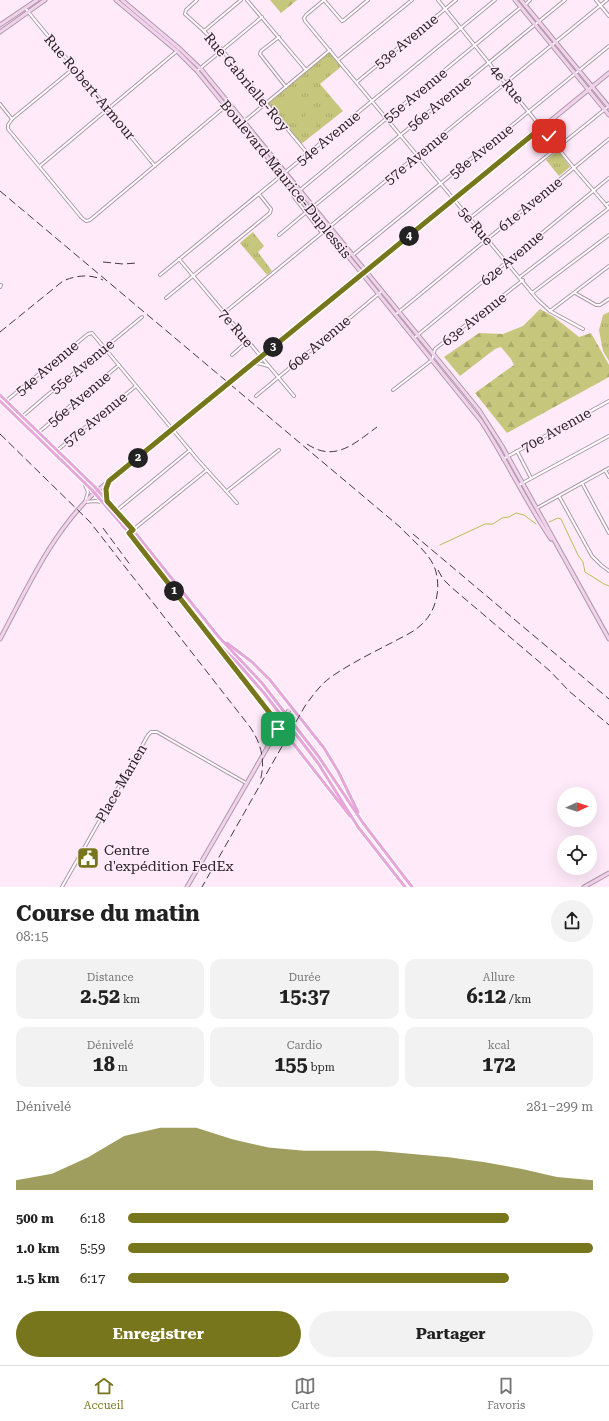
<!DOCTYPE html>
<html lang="fr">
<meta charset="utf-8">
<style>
body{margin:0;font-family:"Roboto Serif",serif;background:#f2f2f2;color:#222;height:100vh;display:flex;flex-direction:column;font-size:15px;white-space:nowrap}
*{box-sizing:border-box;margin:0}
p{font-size:13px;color:#767676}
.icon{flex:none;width:22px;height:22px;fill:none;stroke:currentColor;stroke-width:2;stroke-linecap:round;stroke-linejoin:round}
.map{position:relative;height:887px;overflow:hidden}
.drawer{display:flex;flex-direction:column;background:#fff;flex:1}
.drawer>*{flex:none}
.needle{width:26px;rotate:87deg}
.controls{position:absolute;left:557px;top:787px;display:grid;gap:8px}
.controls a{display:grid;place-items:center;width:40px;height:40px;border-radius:50%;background:#fff;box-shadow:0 4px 16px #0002;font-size:20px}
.pin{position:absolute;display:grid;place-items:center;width:34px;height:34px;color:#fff;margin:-17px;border-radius:8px;box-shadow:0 2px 6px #0006}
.km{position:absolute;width:20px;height:20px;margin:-10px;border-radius:50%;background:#222;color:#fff;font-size:11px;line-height:20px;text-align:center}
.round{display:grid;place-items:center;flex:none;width:42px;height:42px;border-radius:21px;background:#f2f2f2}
.headline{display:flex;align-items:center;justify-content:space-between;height:68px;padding:0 16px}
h1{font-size:22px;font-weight:700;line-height:30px}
.stats{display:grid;grid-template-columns:repeat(3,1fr);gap:6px;height:68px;padding:4px 16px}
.stats div{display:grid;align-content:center;border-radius:10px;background:#f2f2f2;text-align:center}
.stats b{font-size:20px;font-weight:700}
.stats small{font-size:11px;font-weight:400}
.stats p{font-size:11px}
.chart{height:112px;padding:8px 16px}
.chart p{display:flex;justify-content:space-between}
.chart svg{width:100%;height:72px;margin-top:4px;fill:#78761c;opacity:.7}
.button{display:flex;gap:8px;margin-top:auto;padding:8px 16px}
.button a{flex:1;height:46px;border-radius:24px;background:#78761c;color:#fff;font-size:16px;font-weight:700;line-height:46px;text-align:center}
.button a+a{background:#f2f2f2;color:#222}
ul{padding:0 16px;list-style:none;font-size:13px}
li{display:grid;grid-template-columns:64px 48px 1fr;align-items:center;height:30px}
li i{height:10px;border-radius:5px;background:#78761c}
.tabs{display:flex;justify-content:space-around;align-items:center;height:56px;border-top:1px solid #e0e0e0;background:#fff;font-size:11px;color:#767676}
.tabs a{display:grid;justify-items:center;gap:2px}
.tabs .selected{color:#78761c}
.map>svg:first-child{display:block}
</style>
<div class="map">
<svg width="609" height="887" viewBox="0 0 609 887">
<defs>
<pattern id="grass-tufts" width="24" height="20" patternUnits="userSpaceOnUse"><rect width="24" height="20" fill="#c6c67c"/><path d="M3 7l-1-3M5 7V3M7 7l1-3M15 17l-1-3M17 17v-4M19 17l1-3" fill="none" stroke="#aaaa6b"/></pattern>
<pattern id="forest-firs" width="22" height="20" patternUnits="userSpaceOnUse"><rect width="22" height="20" fill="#c6c67c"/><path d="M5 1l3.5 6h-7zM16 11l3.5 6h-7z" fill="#aaaa6b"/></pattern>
</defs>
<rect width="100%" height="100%" fill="#ffeafa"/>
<g fill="url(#grass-tufts)">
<path d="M330,50L343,65L320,84L343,111L300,145L266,103Z"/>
<path d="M556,152H559L570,167L559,176L546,160Z"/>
<path d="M253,232L264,246L258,252L272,271L267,275L240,243Z"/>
<path d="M609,312V361L603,351L599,330L603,315Z"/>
</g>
<g fill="url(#forest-firs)">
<path d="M270,0H297L281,13Z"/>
<path d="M540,309L554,317L579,337L591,333L609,365V377L507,433L475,393L514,365L511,359L501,347L495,349L460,376L444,357L479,333L503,334L523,326Z"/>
</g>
<g fill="#c6c67c">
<path d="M289,95L303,97L300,119L286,117Z"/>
<path d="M306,109L318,111L316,128L304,126Z"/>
</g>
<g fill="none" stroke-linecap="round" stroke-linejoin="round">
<g stroke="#bebd53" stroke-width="1">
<path d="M549,522L558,518L561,519L578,555L583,562L585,572L604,584L609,586"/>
<path d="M440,545L485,524H493L502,518L509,517L516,513L524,515L536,524"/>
</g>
<g stroke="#ad99a8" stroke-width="4">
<g id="street">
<path d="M197,0L186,10L185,14L204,31L222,50L308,154"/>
<path d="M247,0L306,70"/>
<path d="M324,0L306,15L304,18L305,21L537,299L550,311L583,329"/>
<path d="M324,0L342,21L344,20L368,0"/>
<path d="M438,0L574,168L606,205"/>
<path d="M596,0L609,16"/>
<path d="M525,5L530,0"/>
<path d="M25,8L155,166"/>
<path d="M204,31L241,0"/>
<path d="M279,37L261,51L260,54L286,87"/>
<path d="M338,60L412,0"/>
<path d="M197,71L262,17"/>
<path d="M357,82L456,0"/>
<path d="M0,104L12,119L8,125V129L82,218L86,221L90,220L226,106"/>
<path d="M12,119L74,68"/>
<path d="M241,124L330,50"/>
<path d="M40,166L177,51"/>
<path d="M300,190L521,7"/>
<path d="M295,193L293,195L294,197L322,233"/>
<path d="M313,207L565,0"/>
<path d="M609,208L606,205L609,203"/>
<path d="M470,218L609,106"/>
<path d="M279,235L310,209"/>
<path d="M353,255L609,46"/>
<path d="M179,259L294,396"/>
<path d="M160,275L495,0"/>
<path d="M520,277L609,208"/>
<path d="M0,287L1,285"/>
<path d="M532,293L609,235"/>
<path d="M575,293L596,305H600L609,299"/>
<path d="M166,298L270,213L271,209L259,194"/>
<path d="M550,311L609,266"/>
<path d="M224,313L607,0"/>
<path d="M395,315L609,139"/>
<path d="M414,338L609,178"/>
<path d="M232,355L248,341"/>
<path d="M253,364L258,363L268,366"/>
<path d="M393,390L432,360L435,349L523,280"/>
<path d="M256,396L382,291"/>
<path d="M6,401L88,334L92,333L198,460L237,503"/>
<path d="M23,416L45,397L142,317"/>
<path d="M39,432L119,365"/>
<path d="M517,451L531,478"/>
<path d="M54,453L136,386"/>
<path d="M503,459L609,401"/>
<path d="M605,470L609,477"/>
<path d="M582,483L609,533"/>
<path d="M85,485L88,492L85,502L96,501L101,502"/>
<path d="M519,485L609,436"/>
<path d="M227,491L279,450"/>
<path d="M559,496L592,556L601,565L609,571"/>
<path d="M537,508L609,468"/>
<path d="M116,511L190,450"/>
<path d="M129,533L207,470"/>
<path d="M62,887L148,735L151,732H157L246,783"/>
</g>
</g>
<g stroke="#ad99a8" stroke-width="5">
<g id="secondary">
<path d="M116,0L177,51L197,71L360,271L481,421C506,459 525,501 551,539"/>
<path d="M122,0L180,49L201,69L479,410L502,446L609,639"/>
<path d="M515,0L609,115"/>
<path d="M521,0L609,107"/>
<path d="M0,25L37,0"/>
<path d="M0,32L45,0"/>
<path d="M107,501L106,489L108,483"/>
<path d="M0,639C27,589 50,536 91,496L609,73"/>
<path d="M187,887L282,722"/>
<path d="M584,887L609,873"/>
</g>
</g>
<g stroke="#fff" stroke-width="5">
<g id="primary">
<path d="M0,395L94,486L133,530L218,636L262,683L319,757L363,823L412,887"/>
<path d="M0,401L92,490L129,533L210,636L236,661L264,693L318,763L358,827L405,887"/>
<path d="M227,643L252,662L270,680L324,748L338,771L358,812"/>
<path d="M217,646L350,816"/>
</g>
</g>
<use href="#street" stroke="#fff" stroke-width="2"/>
<use href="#secondary" stroke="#f2d2ec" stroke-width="3"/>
<use href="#primary" stroke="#e6a6da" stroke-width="3"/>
<g stroke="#433a40" stroke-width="1" stroke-dasharray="8 4" stroke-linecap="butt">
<path d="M0,191L400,527C411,539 427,551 434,566C442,586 437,611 421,625C414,632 404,636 395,641C374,652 351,663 331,677C320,685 313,695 305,706L202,887"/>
<path d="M103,262L123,264L137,263"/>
<path d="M0,332L63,281C77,275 90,274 103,280"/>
<path d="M0,434L90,522L250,727C261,743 266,761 260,781"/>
<path d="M307,444C335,463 355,443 377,427"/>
<path d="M103,528L131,566"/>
<path d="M413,534L609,699"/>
<path d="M438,570L443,579L451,587L550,671L569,691L609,725"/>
</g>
<g stroke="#ad99a8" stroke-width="5" stroke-linecap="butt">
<path id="secondary-bridge" d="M282,722L289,710"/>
</g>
<use href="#secondary-bridge" stroke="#f2d2ec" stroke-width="3"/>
</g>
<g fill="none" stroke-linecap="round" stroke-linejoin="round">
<g stroke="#fff" stroke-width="8">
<path id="route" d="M278,729L279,726L276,721L129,533L133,530L107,501L106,489L109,481L542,127L549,136"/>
</g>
<use href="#route" stroke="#78761c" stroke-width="5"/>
</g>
<defs>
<g id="civic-square" transform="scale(1.15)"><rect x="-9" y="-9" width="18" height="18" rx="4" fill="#78761c" stroke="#ffeafa"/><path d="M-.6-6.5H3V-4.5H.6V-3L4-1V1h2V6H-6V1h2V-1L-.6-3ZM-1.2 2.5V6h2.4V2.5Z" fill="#fff"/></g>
</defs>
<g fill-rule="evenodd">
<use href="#civic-square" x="88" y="858"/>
</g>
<g text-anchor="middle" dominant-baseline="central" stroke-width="3" stroke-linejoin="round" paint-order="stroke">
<g font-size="14" fill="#282126" stroke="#ffeafa">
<text transform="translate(406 41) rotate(-39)">53e Avenue</text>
<text transform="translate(247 82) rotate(50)">Rue Gabrielle-Roy</text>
<text transform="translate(507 84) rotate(51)">4e Rue</text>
<text transform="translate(90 87) rotate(50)">Rue Robert-Armour</text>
<text transform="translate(415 95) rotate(-39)">55e Avenue</text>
<text transform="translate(439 103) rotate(-39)">56e Avenue</text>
<text transform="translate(328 138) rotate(-39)">54e Avenue</text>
<text transform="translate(481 151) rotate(-39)">58e Avenue</text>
<text transform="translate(416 157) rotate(-39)">57e Avenue</text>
<text transform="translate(286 179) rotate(51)">Boulevard Maurice-Duplessis</text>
<text transform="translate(530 204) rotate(-39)">61e Avenue</text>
<text transform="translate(476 226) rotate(50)">5e Rue</text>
<text transform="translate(512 258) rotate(-40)">62e Avenue</text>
<text transform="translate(474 319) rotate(-38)">63e Avenue</text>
<text transform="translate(236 328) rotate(50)">7e Rue</text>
<text transform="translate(319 343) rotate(-40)">60e Avenue</text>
<text transform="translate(82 366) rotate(-39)">55e Avenue</text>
<text transform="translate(47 368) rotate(-40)">54e Avenue</text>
<text transform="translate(79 399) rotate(-40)">56e Avenue</text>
<text transform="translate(95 419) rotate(-39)">57e Avenue</text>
<text transform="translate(556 430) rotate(-29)">70e Avenue</text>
<text transform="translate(121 783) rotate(-60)">Place Marien</text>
</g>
<g font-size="14" fill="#282126" stroke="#ffeafa" text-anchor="start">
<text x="104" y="850">Centre<tspan x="104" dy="16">d'expédition FedEx</tspan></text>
</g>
</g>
</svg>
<div class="controls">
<a><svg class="needle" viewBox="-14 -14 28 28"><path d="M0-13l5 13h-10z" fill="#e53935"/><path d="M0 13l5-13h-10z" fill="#767676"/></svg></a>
<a><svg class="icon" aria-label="locate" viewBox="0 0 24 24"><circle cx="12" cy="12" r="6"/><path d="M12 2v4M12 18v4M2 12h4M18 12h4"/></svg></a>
</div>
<div class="pin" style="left:278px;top:729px;background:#1e9e55"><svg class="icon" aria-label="arrive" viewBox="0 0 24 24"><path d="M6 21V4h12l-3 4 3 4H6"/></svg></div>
<div class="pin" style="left:549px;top:136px;background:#d93025"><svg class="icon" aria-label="check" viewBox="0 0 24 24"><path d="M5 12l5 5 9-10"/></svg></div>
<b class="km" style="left:174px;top:591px">1</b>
<b class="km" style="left:138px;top:458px">2</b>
<b class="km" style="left:273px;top:347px">3</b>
<b class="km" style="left:409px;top:236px">4</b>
</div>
<section class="drawer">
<div class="headline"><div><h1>Course du matin</h1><p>08:15</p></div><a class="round"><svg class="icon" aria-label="share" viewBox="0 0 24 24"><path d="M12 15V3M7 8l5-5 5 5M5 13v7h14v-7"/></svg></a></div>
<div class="stats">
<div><p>Distance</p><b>2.52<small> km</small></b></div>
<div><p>Durée</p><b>15:37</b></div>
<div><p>Allure</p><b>6:12<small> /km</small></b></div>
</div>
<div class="stats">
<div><p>Dénivelé</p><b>18<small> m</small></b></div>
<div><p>Cardio</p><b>155<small> bpm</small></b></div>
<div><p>kcal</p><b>172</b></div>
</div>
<div class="chart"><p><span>Dénivelé</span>281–299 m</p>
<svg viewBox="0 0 160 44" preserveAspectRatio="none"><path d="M0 44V38L10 34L20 24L30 11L40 6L50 6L60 13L70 18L80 20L90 20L100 20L110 22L120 24L130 27L140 31L150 36L160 38V44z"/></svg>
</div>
<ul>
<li><b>500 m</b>6:18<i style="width:82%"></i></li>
<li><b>1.0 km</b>5:59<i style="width:100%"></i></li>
<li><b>1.5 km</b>6:17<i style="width:82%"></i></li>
</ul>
<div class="button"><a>Enregistrer</a><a>Partager</a></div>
</section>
<nav class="tabs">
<a class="selected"><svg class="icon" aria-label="home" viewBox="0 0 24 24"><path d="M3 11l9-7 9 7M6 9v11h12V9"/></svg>Accueil</a>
<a><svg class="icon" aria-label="map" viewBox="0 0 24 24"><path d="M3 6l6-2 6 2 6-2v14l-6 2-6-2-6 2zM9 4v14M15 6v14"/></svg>Carte</a>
<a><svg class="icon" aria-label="saved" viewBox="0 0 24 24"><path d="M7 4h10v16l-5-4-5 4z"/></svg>Favoris</a>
</nav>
